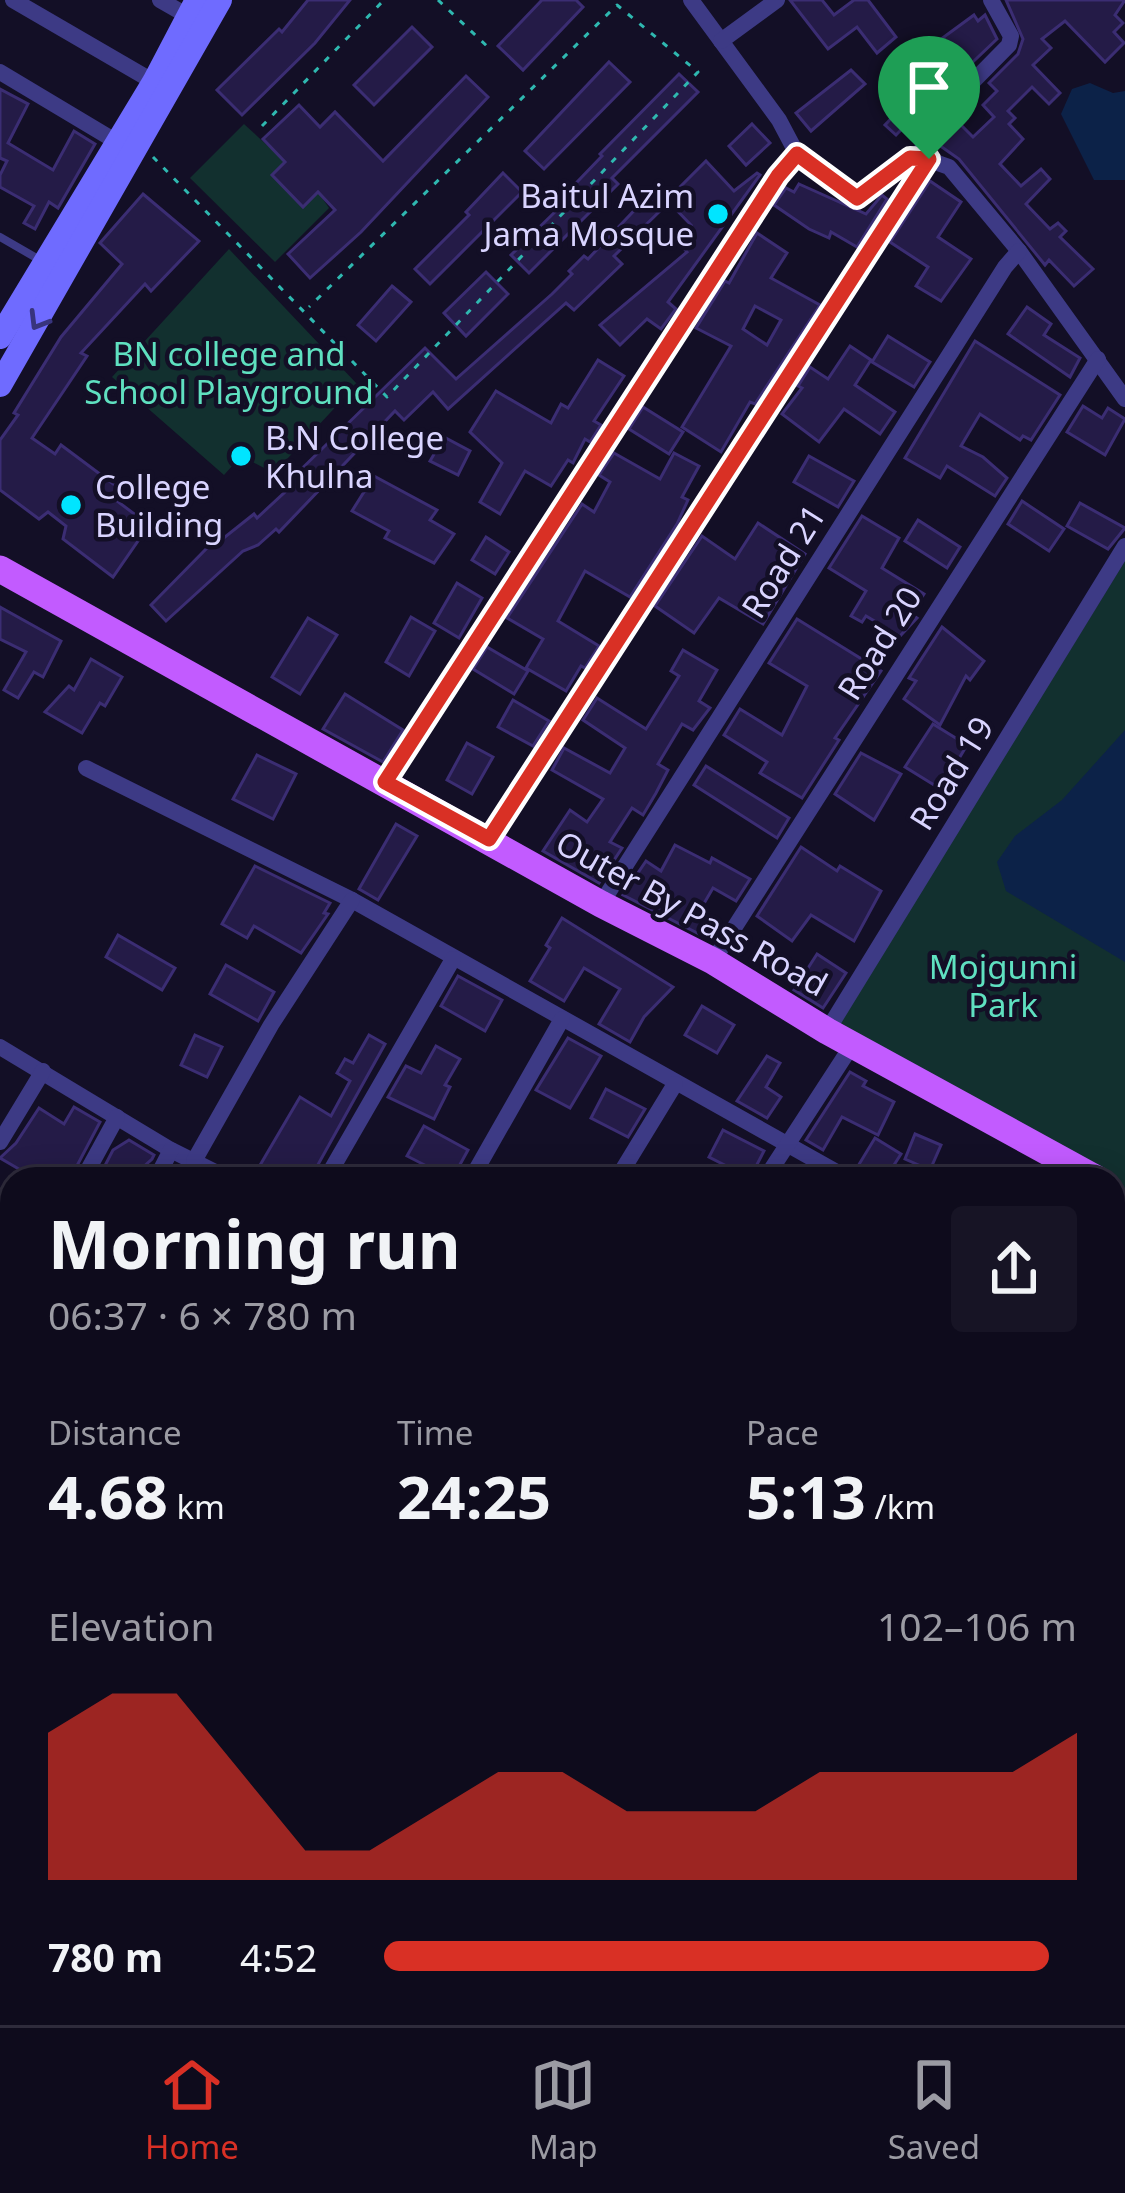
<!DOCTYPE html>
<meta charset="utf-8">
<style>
body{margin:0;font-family:"Noto Sans",sans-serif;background:#171425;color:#f1f3f6;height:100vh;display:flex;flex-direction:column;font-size:45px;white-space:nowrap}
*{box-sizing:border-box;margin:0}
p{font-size:39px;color:#9b9ba3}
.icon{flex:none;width:66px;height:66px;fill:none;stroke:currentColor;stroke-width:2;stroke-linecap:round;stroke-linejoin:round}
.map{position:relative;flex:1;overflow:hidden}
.panel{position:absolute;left:0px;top:1167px;width:1125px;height:858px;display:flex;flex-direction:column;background:#0e0b1c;border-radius:36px 36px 0 0;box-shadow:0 6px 30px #0003,0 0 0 3px #2e2b3b}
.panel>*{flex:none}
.pin{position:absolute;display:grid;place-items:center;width:102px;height:102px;color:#fff;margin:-123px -51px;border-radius:50% 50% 50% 0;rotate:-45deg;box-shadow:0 0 12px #0007}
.pin .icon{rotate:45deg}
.round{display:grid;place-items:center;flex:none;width:126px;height:126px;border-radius:12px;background:#171425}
.overview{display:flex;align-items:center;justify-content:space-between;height:204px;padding:0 48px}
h1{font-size:66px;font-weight:700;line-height:90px}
.figures{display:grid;grid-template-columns:repeat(3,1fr);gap:18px;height:204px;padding:12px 48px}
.figures div{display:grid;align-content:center}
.figures b{font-size:60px;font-weight:700}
.figures small{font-size:33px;font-weight:400}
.figures p{font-size:33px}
.chart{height:336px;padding:24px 48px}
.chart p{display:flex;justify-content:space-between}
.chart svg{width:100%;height:216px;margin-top:12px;fill:#d93025;opacity:.7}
ul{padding:0 48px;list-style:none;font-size:39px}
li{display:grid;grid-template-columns:192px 144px 1fr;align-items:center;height:90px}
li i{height:30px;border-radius:15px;background:#d93025}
.tabs{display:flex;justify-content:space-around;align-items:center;height:168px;border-top:3px solid #2e2b3b;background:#0e0b1c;font-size:33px;color:#9b9ba3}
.tabs a{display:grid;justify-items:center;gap:6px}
.tabs .active{color:#d93025}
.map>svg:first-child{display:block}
</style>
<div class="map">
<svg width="1125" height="2025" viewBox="0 0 1125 2025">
<rect width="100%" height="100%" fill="#130f26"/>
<g fill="#12302f">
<path d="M244,124L318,192L329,208L275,262L190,178Z"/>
<path d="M229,249L357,384L274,473L241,456L224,475L112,377Z"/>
<path d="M1125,561V1190L1113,1183V1179H1105L835,1030Z"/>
</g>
<g fill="#0c2248">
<path d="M1090,83L1113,93L1125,91V180H1094L1061,114L1072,89Z"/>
<path d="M1125,730V962L1006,891L997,862L1015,836L1062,800Z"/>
</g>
<g fill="#241b47" stroke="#3b2d73" stroke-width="3" fill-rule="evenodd">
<path d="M308,0H350L315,43L242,115L217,90L279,29L282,32Z"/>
<path d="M542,0H576L583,7L523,70L498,46Z"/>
<path d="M790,0H822L834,15L854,0H868L896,37L877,53L857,27L828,49Z"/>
<path d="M1006,0H1125L1115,15L1123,23L1114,32L1124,43L1105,62L1065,21L1042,39L1051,48L1033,65L1060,93L1049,104L1032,87L1008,111L1015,118L1009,124L1023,139L1000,164L1021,186L1041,169L1050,179L1026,204L1050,229L1058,223L1066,231L1060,237L1093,269L1074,286L1049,260L1045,265L959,159L939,145L954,118L973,137L994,117L983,105L997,91L989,83L1018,54L1023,39Z"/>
<path d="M974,15L978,21L985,15L997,39L935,98L919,127L912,119L896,135L885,125L907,102L897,92L927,65L924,62L940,46L937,42Z"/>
<path d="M412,27L432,47L374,105L354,85Z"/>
<path d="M609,62L630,82L544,169L525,151Z"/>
<path d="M851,70L865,84L811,131L796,113Z"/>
<path d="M679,74L698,92L612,178L618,184L529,273L511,255L558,209L554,206L602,156L600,154Z"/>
<path d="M466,76L488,97L361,232L310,278L288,254L335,210L318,192L303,207L272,175L285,162L263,139L299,105L320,127L335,112L383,161Z"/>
<path d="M0,89L28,104L8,143L53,170L74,131L95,144L58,208L49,202L35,229L24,223L34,206L0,187V175L7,161L0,158Z"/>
<path d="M752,124L770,143L746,165L729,146Z"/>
<path d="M706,161L734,191L757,173L760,175L668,302L676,309L661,329L647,319L620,345L600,325L687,252L675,238L691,225L667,200Z"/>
<path d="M503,173L522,192L430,284L415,269L469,215L466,212Z"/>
<path d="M930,181L961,202L938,237L971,259L941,301L916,286L928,267L890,242Z"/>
<path d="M799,184L866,214L882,195L887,199L857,247L831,232L829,238L809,229L774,205L786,188L794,192Z"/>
<path d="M143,194L199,241L151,291L145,284L81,353L87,356L32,438L55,454L61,445L120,489L113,498L149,525L113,577L63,539L66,526L48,512L39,519L0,490V440L18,415L14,413L61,337L122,264L100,243Z"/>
<path d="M649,195L662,209L614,256L622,264L574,310L566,303L448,409L433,392L404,420L395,411L279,532L276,529L258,545L243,551L166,621L151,605L212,543L215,545L254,514L257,518L286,491L282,488L425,348L456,379L552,294L572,274L569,271L584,256L588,259Z"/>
<path d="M757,233L787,253L771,278L820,305L755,404L750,402L721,452L682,427L731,346L696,328L725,281L729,283ZM755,306L781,320L767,345L743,329Z"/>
<path d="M486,272L508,294L466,336L444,313Z"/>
<path d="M392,286L411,302L376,341L358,325Z"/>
<path d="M1027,307L1051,324L1044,335L1080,358L1070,377L1008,334Z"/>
<path d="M888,336L930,362L914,387L872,362Z"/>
<path d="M975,341L1060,395L1031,440L1023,436L1020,440L980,414L961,446L983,457L1007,478L995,496L947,466L940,478L905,458Z"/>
<path d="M850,346L871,360L855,385L895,412L880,434L844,409L819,442L782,414L802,388L798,386L810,367L828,379Z"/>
<path d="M598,360L624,376L594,421L601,425L590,442L585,439L573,463L568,460L551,486L525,471L500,514L480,502L502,463L470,432L496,391L551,423L561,404L568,408Z"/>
<path d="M1083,406L1102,418L1108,408L1125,419L1105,455L1067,432Z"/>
<path d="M643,407L683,432L669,454L629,429Z"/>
<path d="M444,437L470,451L458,475L430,461Z"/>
<path d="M614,453L660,479L674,453L699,466L682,497L688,500L677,524L630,597L585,571L558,621L599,646L585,668L581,666L566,691L526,668L543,639L507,618L582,504L594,512L610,482L599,475Z"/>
<path d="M809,456L854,481L838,507L794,482Z"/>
<path d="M374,476L437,510L430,520L454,534L434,563L385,538L389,531L352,511Z"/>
<path d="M1022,501L1064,529L1049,551L1008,524Z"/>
<path d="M1080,503L1125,528L1108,549L1067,526Z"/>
<path d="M862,516L899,538L882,568L924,594L911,614L917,618L900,636L866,616L862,622L851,616L866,591L829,568Z"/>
<path d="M918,520L960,547L947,568L905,541Z"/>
<path d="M758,523L805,554L763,624L719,598L694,633L655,606L702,536L735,559Z"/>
<path d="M486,537L509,552L495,574L472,560Z"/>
<path d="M457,583L482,598L459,638L434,623Z"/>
<path d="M0,607L61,641L43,677L34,672L18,698L4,690L26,652L0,639Z"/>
<path d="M411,617L435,631L409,676L386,662Z"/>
<path d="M308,618L337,635L300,694L272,677Z"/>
<path d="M797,619L881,671L835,738L839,740L802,798L760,773L767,762L724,735L740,709L782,735L807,686L769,663Z"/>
<path d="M942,627L984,661L970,680L966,676L940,725L904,699L916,681L909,678Z"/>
<path d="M487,647L528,671L514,694L473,669Z"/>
<path d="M683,650L717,670L699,701L710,708L693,730L682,724L658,764L668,770L656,793L643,815L632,808L610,842L622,848L599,883L543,851L570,810L587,822L603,799L552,770L564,748L610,773L625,748L583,720L597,698L646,729L679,676L671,671Z"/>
<path d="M91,659L122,677L105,706L100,703L82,733L45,712L69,686L74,690Z"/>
<path d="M345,694L403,730L383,762L323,729Z"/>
<path d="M513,700L549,721L533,746L498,727Z"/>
<path d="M933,724L967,745L954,767L960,771L947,793L905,767Z"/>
<path d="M467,743L493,757L472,794L447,780Z"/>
<path d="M861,753L901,774L874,820L835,794Z"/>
<path d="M257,755L296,774L273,819L233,799Z"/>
<path d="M706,766L789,818L777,838L694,785Z"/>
<path d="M396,824L417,836L378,900L359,889Z"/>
<path d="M675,845L710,863L712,858L750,879L736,901L713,888L699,912L721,924L711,940L623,895L646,861L661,871Z"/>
<path d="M801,847L837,871L840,866L881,891L854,941L811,915L792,941L757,916Z"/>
<path d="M255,866L330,903L324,913L328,914L301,953L254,926L247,938L222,924Z"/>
<path d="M562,918L673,987L644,1017L630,1042L599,1024L620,989L584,968L564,1001L530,981L550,948L546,945Z"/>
<path d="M118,935L175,968L162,990L106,957Z"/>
<path d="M817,954L846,973L823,1008L794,990Z"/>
<path d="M226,965L274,992L258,1021L210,994Z"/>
<path d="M458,976L502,1000L485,1031L441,1006Z"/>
<path d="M702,1006L734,1025L717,1053L685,1035Z"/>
<path d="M195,1035L222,1047L207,1077L181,1065Z"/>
<path d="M369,1035L385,1044L310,1179H252L300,1097L331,1116L350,1081L337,1073L345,1059L353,1063Z"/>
<path d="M568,1038L601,1056L570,1108L536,1090Z"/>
<path d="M436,1046L460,1059L445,1085L450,1087L434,1119L388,1097L406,1066L421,1073Z"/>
<path d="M767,1056L780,1063L766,1087L781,1097L767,1118L737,1101Z"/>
<path d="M850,1072L866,1081L863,1086L894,1102L878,1135L842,1117L823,1150L806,1140Z"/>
<path d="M606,1089L645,1109L628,1137L591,1118Z"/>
<path d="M74,1107L100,1122L70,1179H36L0,1158L16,1143L39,1108L64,1124Z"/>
<path d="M424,1126L468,1150L452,1179L407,1156Z"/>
<path d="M723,1130L764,1151L750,1178L709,1157Z"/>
<path d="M915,1134L941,1145L930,1170L905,1159Z"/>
<path d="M875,1138L901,1154L885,1179L858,1166Z"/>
<path d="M129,1140L154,1155L152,1159L130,1179H98L113,1150Z"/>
</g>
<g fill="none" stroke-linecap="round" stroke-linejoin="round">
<g stroke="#2fb8b0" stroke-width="3" stroke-dasharray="6 9" stroke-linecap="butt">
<path d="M438,0L489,48"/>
<path d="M262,126L384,0"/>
<path d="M153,157L387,397L698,72L617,5L309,307"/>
</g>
<path stroke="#3d3a85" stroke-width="8" d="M0,237L40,260"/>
<g stroke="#3d3a85" stroke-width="16">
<path d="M13,0L154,82"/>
<path d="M160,0L188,16"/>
<path d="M691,0L779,120L797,154L850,196L857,198L911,157L918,156L949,167L1019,251L1125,399"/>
<path d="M721,41L777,0"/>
<path d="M0,72L117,142"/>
<path d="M918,156L941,114L1009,45L1011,36L991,0"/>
<path d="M86,768L352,900L849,1179"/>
<path d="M385,782L778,176L797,154"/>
<path d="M489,839L929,159"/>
<path d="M601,904L1005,267L1019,251"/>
<path d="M713,961L1098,359"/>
<path d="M827,1031L1125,546"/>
<path d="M0,1047L171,1150L229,1179"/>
<path d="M0,1142L43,1071"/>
<path d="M194,1161L271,1025L352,900"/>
<path d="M83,1179L117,1117"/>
<path d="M156,1179L171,1150"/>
<path d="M326,1179L453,959"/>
<path d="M471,1179L562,1019"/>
<path d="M617,1179L675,1084"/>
<path d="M765,1179L845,1056"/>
<path d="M0,1329L12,1307"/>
<path d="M1113,1334L1125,1313"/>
<path d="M0,1393L12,1399"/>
<path d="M10,1457L12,1454"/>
<path d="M1113,1571L1125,1550"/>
<path d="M1113,1669L1125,1676"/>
<path d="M1113,1717L1125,1699"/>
<path d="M427,2025L434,2013"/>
<path d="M493,2025L500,2013"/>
<path d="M559,2025L566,2013"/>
<path d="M645,2025L654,2013"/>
</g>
<g stroke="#6f6bff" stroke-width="24">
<path d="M0,337L154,82L197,0"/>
<path d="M0,385L220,0"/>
</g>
<g stroke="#c25bff" stroke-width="27">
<path d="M0,569L601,904L713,961L827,1031L1097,1179"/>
<path d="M1113,1205L1125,1212"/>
</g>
</g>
<defs><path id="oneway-chevron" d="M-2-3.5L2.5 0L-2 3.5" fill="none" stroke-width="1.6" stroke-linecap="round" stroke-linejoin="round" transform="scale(3)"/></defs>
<use stroke="#38347d" href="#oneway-chevron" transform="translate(38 321) rotate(121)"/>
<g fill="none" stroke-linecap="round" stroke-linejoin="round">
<g stroke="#fff" stroke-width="24">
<path id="route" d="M797,154L857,198L910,158L929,159L489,839L385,782L778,176Z"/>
</g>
<use href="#route" stroke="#d93025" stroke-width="15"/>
</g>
<g fill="#00e5ff" stroke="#130f26" stroke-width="4.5">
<circle cx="718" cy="214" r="12"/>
<circle cx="241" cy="456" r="12"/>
<circle cx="71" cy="505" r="12"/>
</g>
<g text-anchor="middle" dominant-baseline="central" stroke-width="9" stroke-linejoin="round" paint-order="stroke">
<g font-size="33" fill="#d9d4ff" stroke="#130f26" text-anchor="start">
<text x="694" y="195" text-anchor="end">Baitul Azim<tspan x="694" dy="38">Jama Mosque</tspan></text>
<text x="265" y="437">B.N College<tspan x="265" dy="38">Khulna</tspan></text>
<text x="95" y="486">College<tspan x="95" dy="38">Building</tspan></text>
</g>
<g font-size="33" fill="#5fe0c0" stroke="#130f26">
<text x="229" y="353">BN college and<tspan x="229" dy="38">School Playground</tspan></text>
<text x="1003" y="966">Mojgunni<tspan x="1003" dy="38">Park</tspan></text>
</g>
<g font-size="33" fill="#d9d4ff" stroke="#130f26">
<text transform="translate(783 561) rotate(-58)">Road 21</text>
<text transform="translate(879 643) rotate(-58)">Road 20</text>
<text transform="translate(951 773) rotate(-58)">Road 19</text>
<text transform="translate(692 913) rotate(29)">Outer By Pass Road</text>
</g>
</g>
</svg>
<div class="pin" style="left:929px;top:159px;background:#1e9e55"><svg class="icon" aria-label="arrive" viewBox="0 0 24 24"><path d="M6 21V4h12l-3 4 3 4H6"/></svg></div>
<section class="panel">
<div class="overview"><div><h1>Morning run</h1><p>06:37 · 6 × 780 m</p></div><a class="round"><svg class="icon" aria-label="share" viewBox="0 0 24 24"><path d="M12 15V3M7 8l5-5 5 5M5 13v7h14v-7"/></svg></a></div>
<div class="figures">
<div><p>Distance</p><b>4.68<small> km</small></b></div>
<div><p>Time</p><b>24:25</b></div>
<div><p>Pace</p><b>5:13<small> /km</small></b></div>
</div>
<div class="chart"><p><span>Elevation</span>102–106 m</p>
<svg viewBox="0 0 160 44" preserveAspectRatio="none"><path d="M0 44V14L10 6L20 6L30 22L40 38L50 38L60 30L70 22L80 22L90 30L100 30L110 30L120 22L130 22L140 22L150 22L160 14V44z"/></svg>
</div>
<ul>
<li><b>780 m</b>4:52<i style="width:96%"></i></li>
</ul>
</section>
</div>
<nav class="tabs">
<a class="active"><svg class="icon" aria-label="home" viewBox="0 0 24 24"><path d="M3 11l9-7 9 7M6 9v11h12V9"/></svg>Home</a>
<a><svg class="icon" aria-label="map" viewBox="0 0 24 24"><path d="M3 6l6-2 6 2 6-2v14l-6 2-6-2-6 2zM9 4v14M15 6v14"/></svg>Map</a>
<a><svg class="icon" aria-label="saved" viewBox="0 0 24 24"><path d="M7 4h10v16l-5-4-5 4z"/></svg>Saved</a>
</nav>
